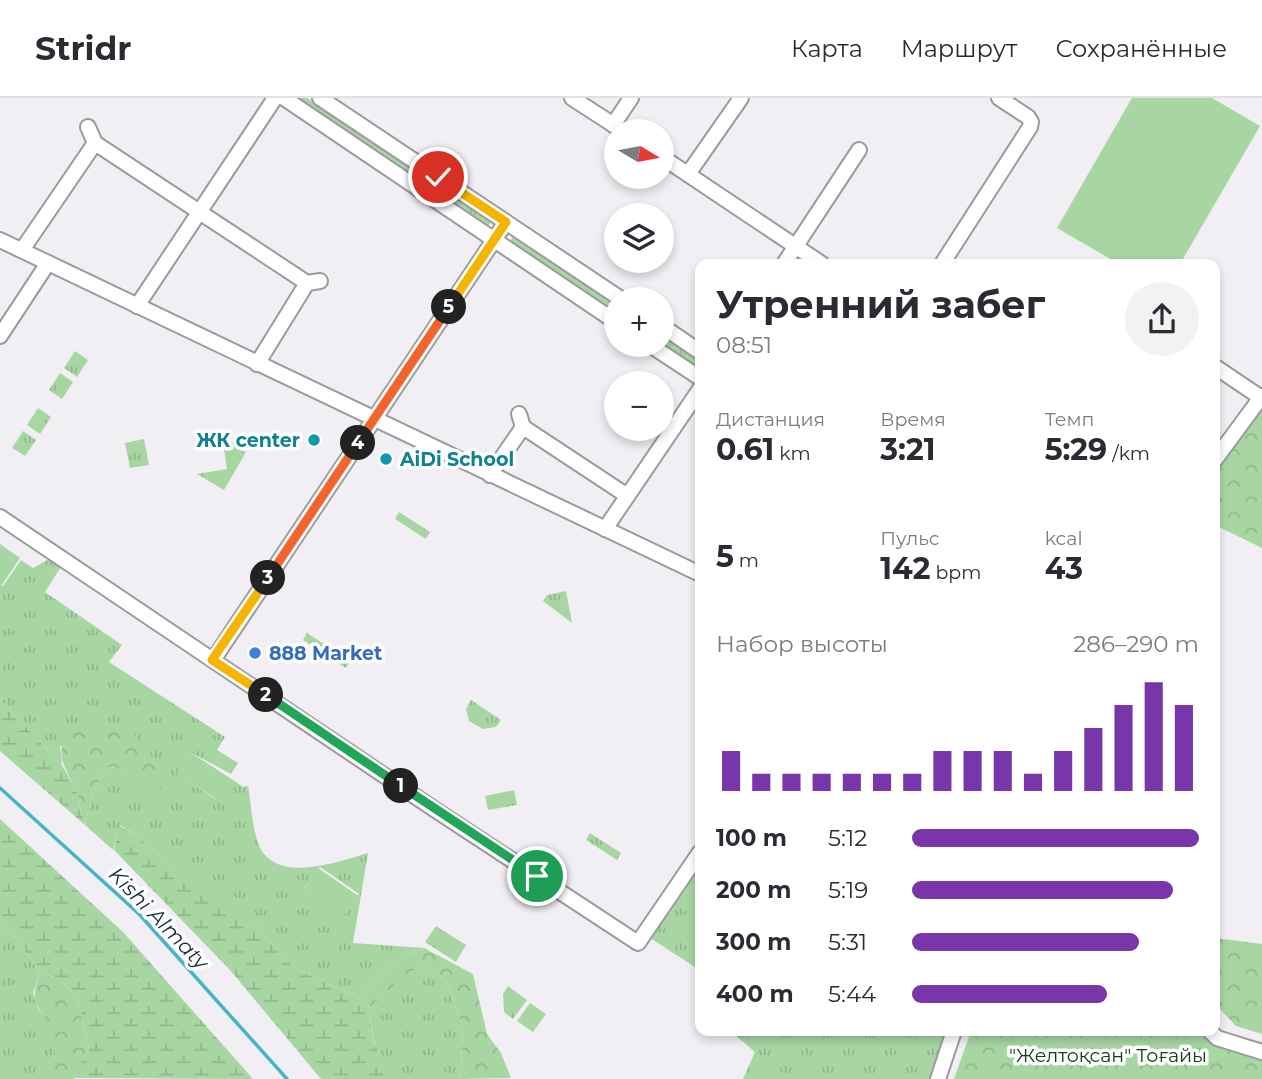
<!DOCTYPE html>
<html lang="ru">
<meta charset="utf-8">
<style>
body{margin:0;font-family:Montserrat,sans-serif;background:#f2f2f3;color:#2b2b33;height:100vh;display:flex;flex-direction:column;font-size:26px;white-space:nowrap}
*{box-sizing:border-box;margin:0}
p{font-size:23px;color:#7c7c81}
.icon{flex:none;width:38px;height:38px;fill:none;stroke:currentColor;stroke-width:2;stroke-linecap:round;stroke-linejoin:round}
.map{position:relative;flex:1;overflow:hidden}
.side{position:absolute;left:695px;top:161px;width:525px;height:777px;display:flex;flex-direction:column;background:#fff;border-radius:14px;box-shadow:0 4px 10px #0003}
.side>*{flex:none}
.needle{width:46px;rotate:100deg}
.buttons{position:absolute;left:604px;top:21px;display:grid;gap:14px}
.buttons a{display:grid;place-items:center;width:70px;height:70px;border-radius:50%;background:#fff;box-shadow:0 4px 10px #0003;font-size:35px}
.pin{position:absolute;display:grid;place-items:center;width:60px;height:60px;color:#fff;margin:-30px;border:4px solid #fff;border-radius:50%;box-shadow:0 2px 7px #0007}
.km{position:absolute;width:35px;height:35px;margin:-18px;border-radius:50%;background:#222;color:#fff;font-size:19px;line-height:35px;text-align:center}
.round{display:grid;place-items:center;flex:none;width:74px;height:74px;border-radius:37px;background:#f2f2f3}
.overview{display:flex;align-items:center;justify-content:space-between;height:119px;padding:0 21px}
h1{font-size:38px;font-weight:700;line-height:52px}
.stats{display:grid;grid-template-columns:repeat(3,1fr);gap:10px;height:119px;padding:7px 21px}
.stats div{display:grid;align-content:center}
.stats b{font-size:30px;font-weight:700}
.stats small{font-size:19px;font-weight:400}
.stats p{font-size:19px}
.chart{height:196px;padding:14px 21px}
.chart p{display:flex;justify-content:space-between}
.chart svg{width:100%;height:126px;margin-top:7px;stroke:#7936aa;stroke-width:6}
ul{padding:0 21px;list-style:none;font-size:23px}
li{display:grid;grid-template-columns:112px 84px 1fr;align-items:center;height:52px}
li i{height:18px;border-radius:9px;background:#7936aa}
header{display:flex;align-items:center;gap:42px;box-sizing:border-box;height:98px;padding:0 35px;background:#fff;border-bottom:2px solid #e1e1e2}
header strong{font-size:33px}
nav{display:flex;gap:38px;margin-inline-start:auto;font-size:24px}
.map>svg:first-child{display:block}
</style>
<header>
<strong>Stridr</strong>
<nav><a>Карта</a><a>Маршрут</a><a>Сохранённые</a></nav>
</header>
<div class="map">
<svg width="1262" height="981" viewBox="0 0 1262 981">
<defs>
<pattern id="grass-tufts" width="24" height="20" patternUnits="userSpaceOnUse" patternTransform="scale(1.75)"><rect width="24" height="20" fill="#a7d6a3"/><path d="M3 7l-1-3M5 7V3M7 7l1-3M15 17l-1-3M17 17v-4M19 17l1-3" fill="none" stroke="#8fb78b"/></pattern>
<pattern id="forest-crowns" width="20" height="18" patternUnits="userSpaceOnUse" patternTransform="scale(1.75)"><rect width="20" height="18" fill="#a7d6a3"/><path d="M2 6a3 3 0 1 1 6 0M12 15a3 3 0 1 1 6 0" fill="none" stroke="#8fb78b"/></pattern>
<pattern id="wetland-marsh" width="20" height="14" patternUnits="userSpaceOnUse" patternTransform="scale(1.75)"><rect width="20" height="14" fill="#a7d6a3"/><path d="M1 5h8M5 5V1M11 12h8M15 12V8" fill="none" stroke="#8fb78b"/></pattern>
</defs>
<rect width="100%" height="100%" fill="#f1eff3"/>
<g fill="url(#grass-tufts)" fill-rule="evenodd">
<path d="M291,0H307L492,123L486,131Z"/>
<path d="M514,137L616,206V217L509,145Z"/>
<path d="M662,236L700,262L696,271L662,247Z"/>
<path d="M75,253L88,262L77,279L64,270Z"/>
<path d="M60,275L73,284L62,301L49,292Z"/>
<path d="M38,310L51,319L40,336L27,327Z"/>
<path d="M23,333L36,342L25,358L12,350Z"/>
<path d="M222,338L246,354L224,392L197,376L227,371Z"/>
<path d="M144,341L149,367L130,370L125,345Z"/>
<path d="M399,414L430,434L426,441L395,421Z"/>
<path d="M51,460L62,467L45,494L122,547L109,564L225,639L217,652L238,665L231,676L190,654L177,675L215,701L230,680L243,689L248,688C251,706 252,725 257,742C271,789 337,764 368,755L353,845L424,850L398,861L358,900L293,869L254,826L166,764L140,740L120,727L113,752L85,727L92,698L105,671L115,668L137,679L156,665L60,648L62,667L0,601V486L3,488L21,462L33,470ZM320,769L359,796V797L304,791Z"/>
<path d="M566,493L572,525L543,503L547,497Z"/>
<path d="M307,535L350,563L346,570L303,542Z"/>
<path d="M471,602L501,622L496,629L483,631L469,623L466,611Z"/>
<path d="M514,692L517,707L488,712L485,698Z"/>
<path d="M590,735L621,755L617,762L586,742Z"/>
<path d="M700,766V869H695L650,840Z"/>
<path d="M0,827L17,842L40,874L33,895L38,911L49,924L56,957L48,966V981H0Z"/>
<path d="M436,828L466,847L456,864L425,844Z"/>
<path d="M423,868L439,875L448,888L463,931L461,971L458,981C442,981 424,981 409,981C377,974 370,937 370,910L406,875Z"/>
<path d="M508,888L527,902L513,921L504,914L503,896Z"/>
<path d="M530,905L546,916L533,934L517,923Z"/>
<path d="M736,933H947L931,981H743L755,954L734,936Z"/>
</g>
<g fill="url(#forest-crowns)">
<path d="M1262,308V450L1215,427V374Z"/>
<path d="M99,630H127L144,646L156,665L165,715L137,679L114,668L105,671L92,698L85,727C82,716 80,705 76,694C68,670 54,663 66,636Z"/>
<path d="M1215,840L1262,846V936L1236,928L1215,906Z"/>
<path d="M424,850L473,876L487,936L501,955L511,980L458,981L461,971L463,931L448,888L439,875L423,868L407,875L370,910L358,900L398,861Z"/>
<path d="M40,874L60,881L78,902L89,950L74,981H48V966L56,957L46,943L49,924C32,905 32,898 40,874Z"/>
<path d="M971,933H1205L1262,956V981H954Z"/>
</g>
<g fill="url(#wetland-marsh)">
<path d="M0,601L62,667L76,692L85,727L0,653Z"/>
<path d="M0,721L123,834L253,981L73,980L89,950L78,902L60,881L40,874L17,842L0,827Z"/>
<path d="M119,727L140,740L166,764L227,803L254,826L293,869L358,900L370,910C370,942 377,968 409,981H321L230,872L114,752Z"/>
</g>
<g fill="#a7d6a3">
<path d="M1132,0H1212L1260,28L1180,166H1119L1057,130Z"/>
<path d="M0,446L20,460L2,487L0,486Z"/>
<path d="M190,654L230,680L216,701L176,675Z"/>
<path d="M318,770L357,797L343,818L304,792Z"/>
</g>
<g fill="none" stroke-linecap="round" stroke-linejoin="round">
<path stroke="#46b4c7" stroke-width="3.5" d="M0,690L139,816L287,981"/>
<g stroke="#9c9a9d" stroke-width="18">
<g id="minor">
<path d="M284,0L616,224"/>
<path d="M320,0L621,201"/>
<path d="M572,0L623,33"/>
<path d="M613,27L631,0"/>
<path d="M88,29L95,45L307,185L320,183"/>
<path d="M662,59L822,166"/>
<path d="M688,76L741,0"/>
<path d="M0,142L700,476"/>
<path d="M22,152L95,45"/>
<path d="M784,166L859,52"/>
<path d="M942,166L1030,29L1031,24L1028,19L999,0"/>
<path d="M137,208L275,0"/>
<path d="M662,228L700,254"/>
<path d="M0,238L48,165"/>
<path d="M650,247L700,280"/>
<path d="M257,266L307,185"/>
<path d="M1214,268L1260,299"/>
<path d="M519,316L523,329L626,397"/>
<path d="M1214,363L1262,298"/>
<path d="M490,377L523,329"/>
<path d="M0,419L434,711L638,845L700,754"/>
<path d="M605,431L700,291"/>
<path d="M213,562L506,124"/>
<path d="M1210,933L1217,940L1262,954"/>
<path d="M938,981L954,933"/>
</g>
</g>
<use href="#minor" stroke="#fff" stroke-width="14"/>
</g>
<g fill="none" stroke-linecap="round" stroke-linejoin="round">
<g stroke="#fff" stroke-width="14">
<path id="split-1" d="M401,688L537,778"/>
</g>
<g stroke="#fff" stroke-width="14">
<path id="split-2" d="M266,597L401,688"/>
</g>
<g stroke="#fff" stroke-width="14">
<path id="split-3" d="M266,597L212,562L268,480"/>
</g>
<g stroke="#fff" stroke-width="14">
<path id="split-4" d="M268,480L358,345"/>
</g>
<g stroke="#fff" stroke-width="14">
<path id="split-5" d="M358,345L449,209"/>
</g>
<g stroke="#fff" stroke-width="14">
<path id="split-6" d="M438,79L506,124L449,209"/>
</g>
<use href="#split-1" stroke="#22a559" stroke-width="9"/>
<use href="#split-2" stroke="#22a559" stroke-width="9"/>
<use href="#split-3" stroke="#f5b400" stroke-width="9"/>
<use href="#split-4" stroke="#f0652b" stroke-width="9"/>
<use href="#split-5" stroke="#f0652b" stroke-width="9"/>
<use href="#split-6" stroke="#f5b400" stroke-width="9"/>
</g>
<g fill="#0f9aa8" stroke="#fefdff" stroke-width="2.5">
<circle cx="314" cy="342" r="7"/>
<circle cx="386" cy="361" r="7"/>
</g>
<circle fill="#3f7fe0" stroke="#fefdff" stroke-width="2.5" cx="255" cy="555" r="7"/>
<g text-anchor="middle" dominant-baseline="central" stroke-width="7" stroke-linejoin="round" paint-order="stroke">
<g font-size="19" font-weight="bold" fill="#0d838f" stroke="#fefdff" text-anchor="end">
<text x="300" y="342">ЖК center</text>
<text x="400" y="361" text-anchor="start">AiDi School</text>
</g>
<g font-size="19" font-weight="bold" fill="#366cbe" stroke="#fefdff" text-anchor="start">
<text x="269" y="555">888 Market</text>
</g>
<g font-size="19" fill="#0e3f0d" stroke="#fefdff">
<text x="1108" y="957">"Желтоқсан" Тоғайы</text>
</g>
<g font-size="21" font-style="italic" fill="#172f34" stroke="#fefdff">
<text transform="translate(159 820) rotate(46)">Kіshі Almaty</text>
</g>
</g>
</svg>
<div class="buttons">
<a><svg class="needle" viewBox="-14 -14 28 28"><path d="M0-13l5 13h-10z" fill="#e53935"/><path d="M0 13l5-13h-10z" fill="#7c7c81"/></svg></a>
<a><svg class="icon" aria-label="layers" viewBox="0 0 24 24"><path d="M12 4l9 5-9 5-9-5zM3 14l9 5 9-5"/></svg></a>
<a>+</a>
<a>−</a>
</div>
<div class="pin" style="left:537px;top:778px;background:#1e9e55"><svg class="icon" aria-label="arrive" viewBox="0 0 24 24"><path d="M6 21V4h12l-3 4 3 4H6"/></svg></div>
<div class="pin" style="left:438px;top:79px;background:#d93025"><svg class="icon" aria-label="check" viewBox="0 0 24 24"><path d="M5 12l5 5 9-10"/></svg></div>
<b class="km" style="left:401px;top:688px">1</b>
<b class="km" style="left:266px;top:597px">2</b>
<b class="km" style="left:268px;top:480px">3</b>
<b class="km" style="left:358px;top:345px">4</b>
<b class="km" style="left:449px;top:209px">5</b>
<section class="side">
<div class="overview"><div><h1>Утренний забег</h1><p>08:51</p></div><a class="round"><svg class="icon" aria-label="share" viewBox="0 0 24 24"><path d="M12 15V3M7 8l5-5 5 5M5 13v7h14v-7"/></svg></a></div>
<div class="stats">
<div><p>Дистанция</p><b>0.61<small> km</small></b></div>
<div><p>Время</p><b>3:21</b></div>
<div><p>Темп</p><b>5:29<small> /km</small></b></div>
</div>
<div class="stats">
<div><b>5<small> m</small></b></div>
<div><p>Пульс</p><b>142<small> bpm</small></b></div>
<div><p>kcal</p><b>43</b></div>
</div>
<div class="chart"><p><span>Набор высоты</span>286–290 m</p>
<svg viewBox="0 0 160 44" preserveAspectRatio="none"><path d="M5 44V30M15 44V38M25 44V38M35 44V38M45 44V38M55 44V38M65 44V38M75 44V30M85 44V30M95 44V30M105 44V38M115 44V30M125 44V22M135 44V14M145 44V6M155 44V14"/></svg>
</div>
<ul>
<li><b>100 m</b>5:12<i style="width:100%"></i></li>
<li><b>200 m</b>5:19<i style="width:91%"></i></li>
<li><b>300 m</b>5:31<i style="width:79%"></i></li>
<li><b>400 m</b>5:44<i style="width:68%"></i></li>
</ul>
</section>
</div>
